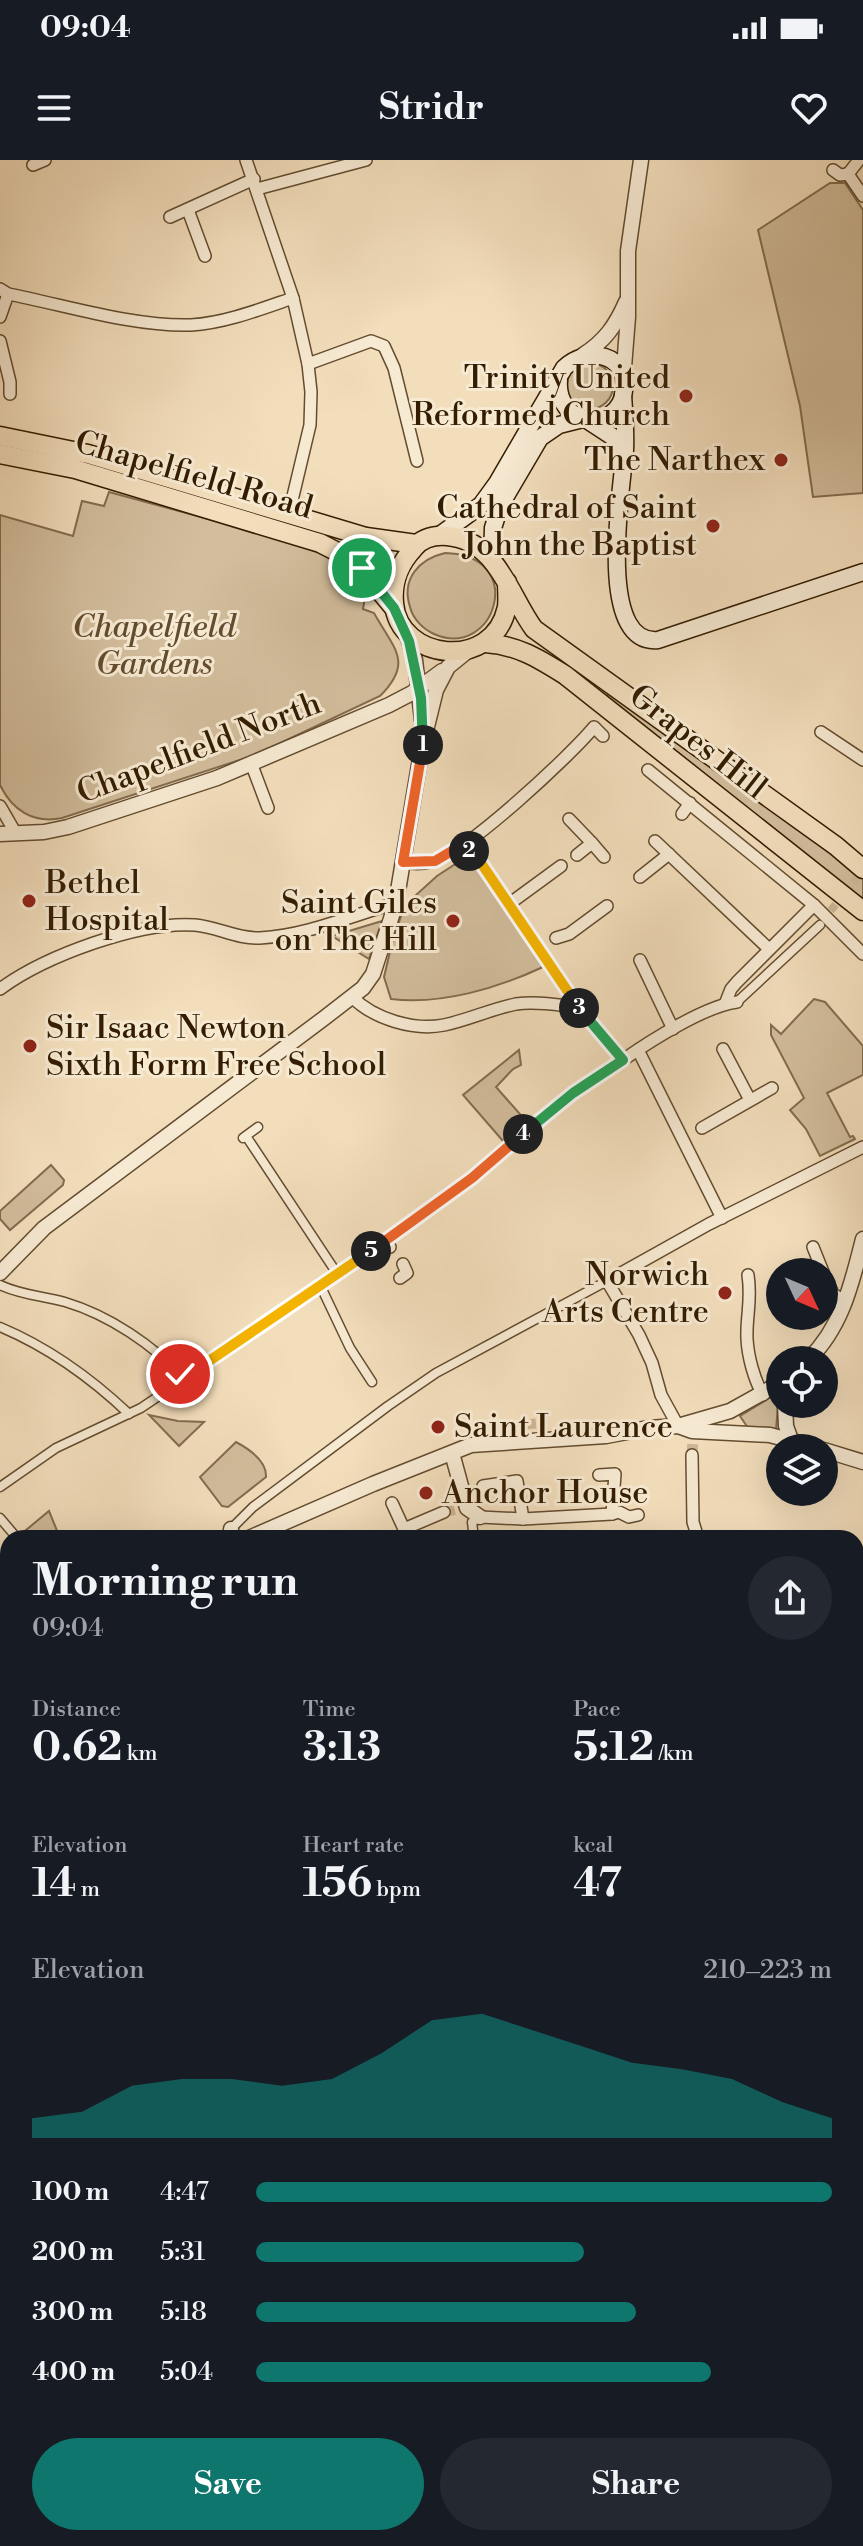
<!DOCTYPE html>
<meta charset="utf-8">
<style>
body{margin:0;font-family:"Libre Bodoni",serif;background:#242831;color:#f1f3f6;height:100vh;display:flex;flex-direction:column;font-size:30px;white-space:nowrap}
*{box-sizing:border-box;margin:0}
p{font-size:26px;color:#9ea1a6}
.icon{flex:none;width:44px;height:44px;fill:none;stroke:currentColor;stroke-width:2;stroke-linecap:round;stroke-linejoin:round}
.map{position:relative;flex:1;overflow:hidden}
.details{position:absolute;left:0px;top:1370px;width:864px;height:1016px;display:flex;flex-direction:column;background:#171b24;border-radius:24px 24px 0 0;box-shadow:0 8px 32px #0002}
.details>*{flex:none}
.needle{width:52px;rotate:134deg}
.fabs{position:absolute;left:766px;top:1098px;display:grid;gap:16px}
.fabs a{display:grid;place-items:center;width:72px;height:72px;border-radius:50%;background:#171b24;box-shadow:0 8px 32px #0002;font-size:40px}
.pin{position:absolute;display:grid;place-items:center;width:68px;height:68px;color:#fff;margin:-34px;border:4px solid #fff;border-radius:50%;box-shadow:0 2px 8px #0007}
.km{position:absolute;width:40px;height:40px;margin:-20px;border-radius:50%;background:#222;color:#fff;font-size:22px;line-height:40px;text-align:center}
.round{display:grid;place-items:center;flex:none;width:84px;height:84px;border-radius:42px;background:#242831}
.head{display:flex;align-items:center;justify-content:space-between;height:136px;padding:0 32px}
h1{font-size:44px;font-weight:700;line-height:60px}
.metrics{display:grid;grid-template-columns:repeat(3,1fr);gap:12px;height:136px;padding:8px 32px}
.metrics div{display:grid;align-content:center}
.metrics b{font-size:40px;font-weight:700}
.metrics small{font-size:22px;font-weight:400}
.metrics p{font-size:22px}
.chart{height:224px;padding:16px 32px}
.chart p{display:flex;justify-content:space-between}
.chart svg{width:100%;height:144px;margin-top:8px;fill:#0f766e;opacity:.7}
.cta{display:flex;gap:16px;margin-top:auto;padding:16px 32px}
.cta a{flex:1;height:92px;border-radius:48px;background:#0f766e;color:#fff;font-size:32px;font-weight:700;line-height:92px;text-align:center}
.cta a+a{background:#242831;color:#f1f3f6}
ul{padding:0 32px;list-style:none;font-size:26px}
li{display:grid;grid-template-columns:128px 96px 1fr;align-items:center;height:60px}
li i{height:20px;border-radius:10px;background:#0f766e}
.status{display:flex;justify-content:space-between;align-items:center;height:56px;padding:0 40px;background:#171b24;direction:ltr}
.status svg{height:22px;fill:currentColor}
header{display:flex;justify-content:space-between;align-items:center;height:104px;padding:0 32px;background:#171b24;font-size:36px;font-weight:700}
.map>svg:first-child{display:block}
</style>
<div class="status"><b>09:04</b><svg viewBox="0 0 49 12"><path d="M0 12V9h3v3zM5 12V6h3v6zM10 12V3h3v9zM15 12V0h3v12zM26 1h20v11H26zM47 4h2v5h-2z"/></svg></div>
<header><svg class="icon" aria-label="menu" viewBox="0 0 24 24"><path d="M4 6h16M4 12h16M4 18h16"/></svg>Stridr<svg class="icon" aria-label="heart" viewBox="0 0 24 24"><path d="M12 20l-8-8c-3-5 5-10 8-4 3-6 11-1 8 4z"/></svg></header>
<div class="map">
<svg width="863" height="2386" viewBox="0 0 863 2386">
<rect width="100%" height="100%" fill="#f3debc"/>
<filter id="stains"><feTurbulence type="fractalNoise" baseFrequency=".0025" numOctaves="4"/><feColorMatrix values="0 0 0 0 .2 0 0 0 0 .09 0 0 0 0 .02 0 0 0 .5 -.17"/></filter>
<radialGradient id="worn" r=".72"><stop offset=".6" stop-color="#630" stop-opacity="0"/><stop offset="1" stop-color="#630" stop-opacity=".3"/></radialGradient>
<g fill="#d2bd9c" stroke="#826c4e" stroke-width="2">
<path d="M830,23H845L863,50V333L813,337L800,246L758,70Z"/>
<circle cx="590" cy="226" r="23"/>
<path d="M109,332L289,381L340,401L336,405L365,437L363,449L374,453C394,489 414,502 380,536L255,595L62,658C33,664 12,650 0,625V355L73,376L82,341L104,346Z"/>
<path d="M445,393C529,395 495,501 434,474C423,469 413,459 410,447C401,419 419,399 445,393Z"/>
<path d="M609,533L858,712L863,717V740L607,536Z"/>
<path d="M466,697L474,700L481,709L543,807C498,828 442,845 391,839L384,817L393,779L405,745L437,716Z"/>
<path d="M382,761L369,799L332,776Z"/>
<path d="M814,839L825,842L863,886V915L827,933L850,977L853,976L855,979L820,996L806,969L790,950L804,938L771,875V865L781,874Z"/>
<path d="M519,890L521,905L513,909L496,927L526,961L503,981L463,935Z"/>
<path d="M51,1005L64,1020L63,1025L10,1070L0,1059V1051Z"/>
<path d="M779,1232L776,1270L748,1268L740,1256Z"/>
<path d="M149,1255L178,1261L204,1262L179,1286Z"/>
<path d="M236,1282C249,1289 267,1301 266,1317L228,1347L222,1346L200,1317Z"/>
<path d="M49,1351L60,1378H23L20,1375Z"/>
<path d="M8,2018V2115H5L6,2108L0,2107V2019Z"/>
</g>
<g fill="#b29c7c" stroke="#7f694a" stroke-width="2">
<path d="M856,1391H863V1449L856,1447Z"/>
<path d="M8,2294V2378H36L35,2386H0V2310Z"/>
</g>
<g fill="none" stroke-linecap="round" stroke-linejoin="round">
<path stroke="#cdb796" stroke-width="8" stroke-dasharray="8 4" stroke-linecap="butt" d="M823,760L863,711"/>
<g stroke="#cdb796" stroke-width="11" stroke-dasharray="11 5.5" stroke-linecap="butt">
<path d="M530,1259L531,1269"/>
<path d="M692,1295L693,1281"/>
<path d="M444,1352L460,1348"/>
</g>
<g stroke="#634c2f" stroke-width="11">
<g id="pedestrian">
<path d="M737,842L820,765"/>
<path d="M246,976L338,1115"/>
<path d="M243,978L258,967"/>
<path d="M0,1125C21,1135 43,1136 65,1142C109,1155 153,1185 184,1218"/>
<path d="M321,1127L350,1188L372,1222"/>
<path d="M0,1167C50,1188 90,1217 129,1254"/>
<path d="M0,1327L56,1288L141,1248L338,1115L472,1018L573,933L623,900"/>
<path d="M0,1358L17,1378"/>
<path d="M231,1369L253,1347L388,1246L436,1213L607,1121"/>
<path d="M474,1378L472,1362L480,1357"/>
<path d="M856,1454L863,1455"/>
<path d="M0,1517L8,1528"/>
<path d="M856,1523L860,1524L856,1538"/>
<path d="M856,1562L863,1564"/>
<path d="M0,1773L8,1776"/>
<path d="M0,2281L8,2265"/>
</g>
</g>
<g stroke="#634c2f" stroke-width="14">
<g id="minor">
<path d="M246,0L293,138L308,204L311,232L310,265L289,353"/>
<path d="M859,0L848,14L863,36"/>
<path d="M33,5L45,0"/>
<path d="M833,10L840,15L848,14"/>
<path d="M257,29L366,0"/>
<path d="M188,50L205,96"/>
<path d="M170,57L254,19"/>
<path d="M0,129L8,134C65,145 134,167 191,165C225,163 261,149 293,138"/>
<path d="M0,157L8,134"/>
<path d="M0,181L10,222V234"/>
<path d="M308,204L371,181L384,186L394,208L417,301"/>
<path d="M821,572L863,600"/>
<path d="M251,603L268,648"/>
<path d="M648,610L814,745L863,794"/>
<path d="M0,646L15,672"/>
<path d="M682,654L690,643"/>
<path d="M569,659L592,683"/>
<path d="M655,681L769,789"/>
<path d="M462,685L481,703L578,847L623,900C650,881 705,846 737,842"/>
<path d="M577,695L592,683L604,697"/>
<path d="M403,702C413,704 424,704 434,701C467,692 570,596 594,567L603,576"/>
<path d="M640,717L669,694"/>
<path d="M509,744L561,706"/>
<path d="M556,778L569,774L607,746"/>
<path d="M640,800L673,869"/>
<path d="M0,829C45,796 139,761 195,765C218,767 237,779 260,778C308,775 350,756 396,743"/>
<path d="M352,837C374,859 414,871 444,865C468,860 491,849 516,844C537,841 557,845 578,847"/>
<path d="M725,844L731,829L737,822L814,745"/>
<path d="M723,889L750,940"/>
<path d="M638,890L722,1058"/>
<path d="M702,968L772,928"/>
<path d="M385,1081L390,1087"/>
<path d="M813,1087L823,1112"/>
<path d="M824,1114L833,1134L846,1142"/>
<path d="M748,1115C752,1141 746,1156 747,1179C748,1197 754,1219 763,1235"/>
<path d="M400,1118L407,1113L403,1104"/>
<path d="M678,1266L661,1235L652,1203L639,1175L607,1121L709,1064L863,987"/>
<path d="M692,1295L693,1362L697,1375"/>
<path d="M599,1315L615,1314L612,1354"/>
<path d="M483,1326L517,1321L523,1359"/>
<path d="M392,1343L404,1369L444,1352"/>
<path d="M480,1357L523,1359L612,1354L619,1352L629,1357L638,1355"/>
<path d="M856,2336L863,2349"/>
<path d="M148,2378L150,2386"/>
</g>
</g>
<g stroke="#634c2f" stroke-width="17">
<g id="tertiary">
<path d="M583,195C605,181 616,165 626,142"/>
<path d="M623,220L628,157V91L641,0"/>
<path d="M406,471L415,500L422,560"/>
<path d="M0,674L44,672L68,667L217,618L389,545L412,533L442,511"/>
<path d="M0,1113L44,1068L323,859L363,828L373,814L396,743L422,587L436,530L448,507L469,490"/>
<path d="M808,1200C842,1167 852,1123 863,1079"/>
<path d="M785,1244L786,1266L791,1280"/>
<path d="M678,1266L730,1251L780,1223"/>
<path d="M824,1290L863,1302"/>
<path d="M452,1293L467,1348L480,1357"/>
<path d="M231,1378V1369"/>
<path d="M249,1378L373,1324L471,1285L606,1276L648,1268L678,1266L692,1271L770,1275L818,1288"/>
<path d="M0,1575L8,1568"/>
<path d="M856,1702L863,1705"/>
<path d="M0,2185L8,2187"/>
<path d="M370,2378L382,2386"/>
</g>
</g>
<g stroke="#331c00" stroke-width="19">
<g id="secondary">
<path d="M623,234C624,252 626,271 625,290C622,326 595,486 658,480L863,412"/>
<path d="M587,260L613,277L622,299"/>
<path d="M440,375L481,345L497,323L564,208C588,185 629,194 624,231C618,274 555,267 559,220"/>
<path d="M492,397L493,368L500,346L540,278L559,265L583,259"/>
</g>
</g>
<g stroke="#331c00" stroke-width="21">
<g id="primary">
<path d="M0,276L88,294L366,377L416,384"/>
<path d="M0,294L75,309L320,383L355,401L394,448"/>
<path d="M507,422C507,430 508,439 507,447C493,513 398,500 394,443C392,421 399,404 414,388C422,378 434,375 447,376C497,380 509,435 534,469L836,686L863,709"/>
<path d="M485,483C517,485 538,498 565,515L863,751"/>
<path d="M856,2070L863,2066"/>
<path d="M856,2141L863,2144"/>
<path d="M617,2386L623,2378"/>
<path d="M638,2386L644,2378"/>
</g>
</g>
<use href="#pedestrian" stroke="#f7ead3" stroke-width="8"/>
<use href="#minor" stroke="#f7ead3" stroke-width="11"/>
<use href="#tertiary" stroke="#f7ead3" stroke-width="14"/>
<use href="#secondary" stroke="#f7ead3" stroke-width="16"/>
<use href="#primary" stroke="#f3debc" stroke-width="18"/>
</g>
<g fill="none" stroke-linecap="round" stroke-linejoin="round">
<g stroke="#fff" stroke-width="16">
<path id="split-1" d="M362,408L394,448L409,481L421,538L423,585"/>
</g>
<g stroke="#fff" stroke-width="16">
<path id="split-2" d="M423,585L403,702L435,701L462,685L469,691"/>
</g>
<g stroke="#fff" stroke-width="16">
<path id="split-3" d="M469,691L481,703L579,848"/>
</g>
<g stroke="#fff" stroke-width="16">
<path id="split-4" d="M523,974L573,933L623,900L579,848"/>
</g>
<g stroke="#fff" stroke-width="16">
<path id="split-5" d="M371,1091L472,1018L523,974"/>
</g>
<g stroke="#fff" stroke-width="16">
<path id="split-6" d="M180,1214L184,1218L371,1091"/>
</g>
<use href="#split-1" stroke="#22a559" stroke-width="10"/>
<use href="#split-2" stroke="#f0652b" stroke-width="10"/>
<use href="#split-3" stroke="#f5b400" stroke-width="10"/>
<use href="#split-4" stroke="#22a559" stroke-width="10"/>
<use href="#split-5" stroke="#f0652b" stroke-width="10"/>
<use href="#split-6" stroke="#f5b400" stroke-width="10"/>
</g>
<g fill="#8f2418" stroke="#f7ead3" stroke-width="3">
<circle cx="686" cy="236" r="8"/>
<circle cx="781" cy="300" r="8"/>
<circle cx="713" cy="366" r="8"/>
<circle cx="29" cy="741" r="8"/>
<circle cx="453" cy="761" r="8"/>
<circle cx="30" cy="886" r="8"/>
<circle cx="725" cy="1133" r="8"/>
<circle cx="438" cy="1267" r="8"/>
<circle cx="426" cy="1333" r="8"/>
</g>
<g text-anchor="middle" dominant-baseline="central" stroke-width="6" stroke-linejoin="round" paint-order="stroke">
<g font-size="32" fill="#331c00" stroke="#f7ead3" text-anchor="end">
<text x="670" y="218">Trinity United<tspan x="670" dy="37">Reformed Church</tspan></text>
<text x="765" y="300">The Narthex</text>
<text x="697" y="348">Cathedral of Saint<tspan x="697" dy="37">John the Baptist</tspan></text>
<text x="45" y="723" text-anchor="start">Bethel<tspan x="45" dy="37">Hospital</tspan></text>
<text x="437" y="743">Saint Giles<tspan x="437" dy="37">on The Hill</tspan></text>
<text x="46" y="868" text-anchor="start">Sir Isaac Newton<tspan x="46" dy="37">Sixth Form Free School</tspan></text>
<text x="709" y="1115">Norwich<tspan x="709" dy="37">Arts Centre</tspan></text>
<text x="454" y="1267" text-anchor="start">Saint Laurence</text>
<text x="442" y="1333" text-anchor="start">Anchor House</text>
</g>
<g font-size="32" fill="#331c00" stroke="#f7ead3">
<text transform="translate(194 315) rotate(16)">Chapelfield Road</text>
<text transform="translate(698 582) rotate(38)">Grapes Hill</text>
<text transform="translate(199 588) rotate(-21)">Chapelfield North</text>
</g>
<g font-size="32" font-style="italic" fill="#634c2f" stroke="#f7ead3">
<text x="154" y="467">Chapelfield<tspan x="154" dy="37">Gardens</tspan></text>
</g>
</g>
<rect width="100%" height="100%" filter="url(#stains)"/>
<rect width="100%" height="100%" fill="url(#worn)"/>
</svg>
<div class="fabs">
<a><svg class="needle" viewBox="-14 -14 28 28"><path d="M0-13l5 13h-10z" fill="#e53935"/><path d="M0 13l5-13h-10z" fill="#9ea1a6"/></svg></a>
<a><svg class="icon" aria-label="locate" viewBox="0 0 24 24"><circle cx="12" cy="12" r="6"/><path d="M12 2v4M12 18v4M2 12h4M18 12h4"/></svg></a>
<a><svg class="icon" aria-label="layers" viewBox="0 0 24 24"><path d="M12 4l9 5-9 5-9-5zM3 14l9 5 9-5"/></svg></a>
</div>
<div class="pin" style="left:362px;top:408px;background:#1e9e55"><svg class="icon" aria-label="arrive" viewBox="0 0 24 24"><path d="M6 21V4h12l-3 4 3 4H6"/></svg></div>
<div class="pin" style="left:180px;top:1214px;background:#d93025"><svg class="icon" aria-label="check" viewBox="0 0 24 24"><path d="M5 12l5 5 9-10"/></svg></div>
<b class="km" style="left:423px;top:585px">1</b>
<b class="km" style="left:469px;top:691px">2</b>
<b class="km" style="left:579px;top:848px">3</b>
<b class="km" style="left:523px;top:974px">4</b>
<b class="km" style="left:371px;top:1091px">5</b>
<section class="details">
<div class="head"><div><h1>Morning run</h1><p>09:04</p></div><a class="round"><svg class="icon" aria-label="share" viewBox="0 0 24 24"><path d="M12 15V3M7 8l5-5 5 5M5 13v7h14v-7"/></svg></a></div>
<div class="metrics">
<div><p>Distance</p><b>0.62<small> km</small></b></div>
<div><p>Time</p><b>3:13</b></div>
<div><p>Pace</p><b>5:12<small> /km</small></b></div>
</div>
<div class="metrics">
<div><p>Elevation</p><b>14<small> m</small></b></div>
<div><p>Heart rate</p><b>156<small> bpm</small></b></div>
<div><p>kcal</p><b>47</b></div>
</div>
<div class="chart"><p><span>Elevation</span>210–223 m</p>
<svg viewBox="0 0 160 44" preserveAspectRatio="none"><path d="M0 44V38L10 36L20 28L30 26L40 26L50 28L60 26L70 18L80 8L90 6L100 11L110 16L120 21L130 23L140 26L150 33L160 38V44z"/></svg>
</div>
<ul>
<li><b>100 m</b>4:47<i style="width:100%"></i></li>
<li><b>200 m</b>5:31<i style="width:57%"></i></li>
<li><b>300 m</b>5:18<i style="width:66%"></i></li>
<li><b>400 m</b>5:04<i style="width:79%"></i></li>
</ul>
<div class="cta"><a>Save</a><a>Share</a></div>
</section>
</div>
